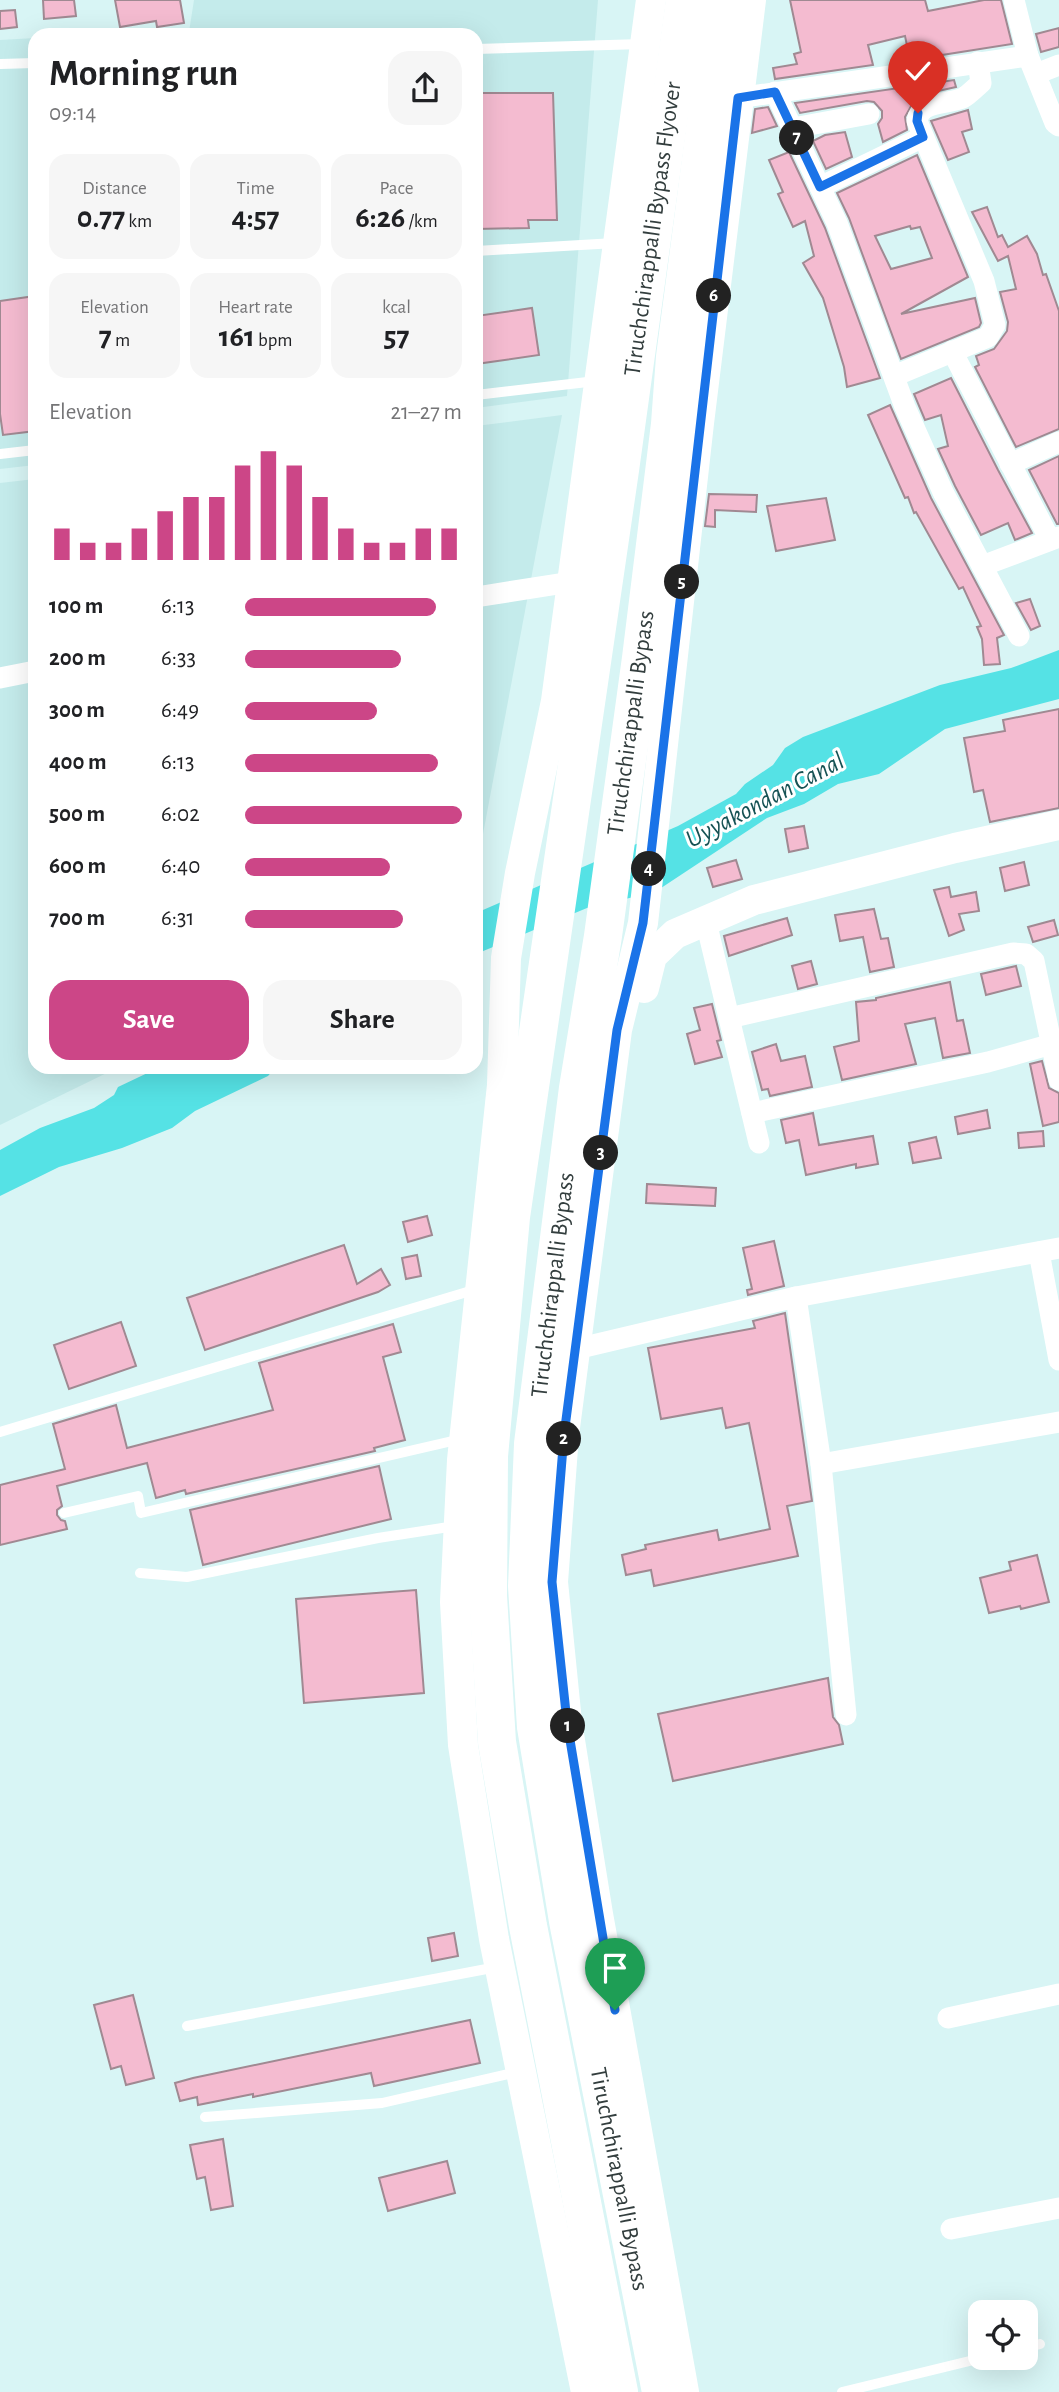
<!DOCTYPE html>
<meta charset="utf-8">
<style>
body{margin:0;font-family:"Alegreya Sans",sans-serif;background:#f6f6f6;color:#202124;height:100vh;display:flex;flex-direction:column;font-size:26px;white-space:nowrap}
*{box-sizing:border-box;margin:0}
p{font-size:23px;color:#757577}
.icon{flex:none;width:38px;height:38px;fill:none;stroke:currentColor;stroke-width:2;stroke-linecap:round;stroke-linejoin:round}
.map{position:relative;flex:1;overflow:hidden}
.drawer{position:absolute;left:28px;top:28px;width:455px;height:1046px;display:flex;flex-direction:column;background:#fff;border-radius:21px;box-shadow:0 7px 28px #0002}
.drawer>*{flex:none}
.tools{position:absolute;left:968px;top:2300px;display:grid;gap:14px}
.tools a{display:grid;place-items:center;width:70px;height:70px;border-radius:14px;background:#fff;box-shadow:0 7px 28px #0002;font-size:35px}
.pin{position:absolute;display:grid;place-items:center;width:60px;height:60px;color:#fff;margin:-72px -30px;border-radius:50% 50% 50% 0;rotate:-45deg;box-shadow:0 0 7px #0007}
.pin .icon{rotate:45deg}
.km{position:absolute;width:35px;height:35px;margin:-18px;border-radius:50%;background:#222;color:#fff;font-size:19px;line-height:35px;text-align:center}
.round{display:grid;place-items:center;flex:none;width:74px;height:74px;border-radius:21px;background:#f6f6f6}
.headline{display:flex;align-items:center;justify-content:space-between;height:119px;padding:0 21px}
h1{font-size:38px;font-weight:700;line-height:52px}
.figures{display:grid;grid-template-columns:repeat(3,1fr);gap:10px;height:119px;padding:7px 21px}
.figures div{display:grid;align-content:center;border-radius:18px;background:#f6f6f6;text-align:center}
.figures b{font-size:30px;font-weight:700}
.figures small{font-size:19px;font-weight:400}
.figures p{font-size:19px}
.chart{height:196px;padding:14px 21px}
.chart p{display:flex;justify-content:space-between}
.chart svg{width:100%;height:126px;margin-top:7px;stroke:#cc4687;stroke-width:6}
.cta{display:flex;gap:14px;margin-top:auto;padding:14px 21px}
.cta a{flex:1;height:80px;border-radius:21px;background:#cc4687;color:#fff;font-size:28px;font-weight:700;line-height:80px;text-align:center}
.cta a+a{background:#f6f6f6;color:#202124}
ul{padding:0 21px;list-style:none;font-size:23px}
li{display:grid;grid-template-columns:112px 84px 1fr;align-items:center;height:52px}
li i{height:18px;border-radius:9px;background:#cc4687}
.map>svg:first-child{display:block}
</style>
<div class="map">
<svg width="1059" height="2392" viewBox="0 0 1059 2392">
<rect width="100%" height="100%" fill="#d8f5f5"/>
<g fill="#c4ebeb">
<path d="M194,0H598L567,396L476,408V35H117L189,32Z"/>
<path d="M35,38V465L0,469V40Z"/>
<path d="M562,415L476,871V426Z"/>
<path d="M35,479V1068H117L0,1125V483Z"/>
</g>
<g fill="#55e2e5">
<path d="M1059,650V699L945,729L879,774L838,784L804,804L767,818L655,892L587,908L476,954V913L678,826L736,794L745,784L773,765L785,748L803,737L940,685L1011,668Z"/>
<path d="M158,1068H275L268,1076L195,1111L172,1128L122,1148L59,1167L0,1196V1150L40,1128L94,1108L114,1095L118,1087Z"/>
</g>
<g fill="#f4bbd0" stroke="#a08992" stroke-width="2" fill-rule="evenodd">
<path d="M43,0H74L76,16L44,19Z"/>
<path d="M115,0H180L184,23L157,27L156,21L120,27Z"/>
<path d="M790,0H925L928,11L984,0H1001L1012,44L910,60L905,36L868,45L873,65L775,79L773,68L797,64L794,54L801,52Z"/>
<path d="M15,10L17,27L0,29V11Z"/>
<path d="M1059,28V47L1041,52L1036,34Z"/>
<path d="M954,80L956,87L925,94L914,101L905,117L907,130L883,142L878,124L882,118V111L874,102L867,101L800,113L795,103Z"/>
<path d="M476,93H553L557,220H528L529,228L476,229Z"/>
<path d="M768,107L777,126L752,133L755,109Z"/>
<path d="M968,110L972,129L962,132L969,152L948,160L931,121Z"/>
<path d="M845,132L852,157L826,169L813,141L825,135Z"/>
<path d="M789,152L825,228L880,378L847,387L844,367L823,298L803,263L814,256L805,221L793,227L778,194L783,192L769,160Z"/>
<path d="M917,155L968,277L901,314L975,298L981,323L979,327L901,359L849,218L837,193ZM910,226L911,229L920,227L932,258L891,269L875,236Z"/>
<path d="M987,207L998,237L1002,235L1008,247L1027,236L1037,254L1043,275L1046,274L1059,311V429L1016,447L975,367L979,365L976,356L994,349L1007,331L1008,322L1000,292L1016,289L1008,256L998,261L972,212Z"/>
<path d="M35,296V431L3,435L0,414V301Z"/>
<path d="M532,308L539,355L476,364V316Z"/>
<path d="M951,378L998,470L1032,533L1015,540L1008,523L981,535L955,486L938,449L948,446L941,415L925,420L914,394Z"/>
<path d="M890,405L931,498L1004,635L997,638L1000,664L984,665L982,639L977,627L981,626L963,587L959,589L916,512L914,513L908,497L905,498L868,415Z"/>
<path d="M1059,456V524H1057L1029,470Z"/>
<path d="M709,494L757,495L756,512L715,510V527L705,526Z"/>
<path d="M826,498L835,540L776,551L767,506Z"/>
<path d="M1030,599L1040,626L1031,630L1016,603Z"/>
<path d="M1059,709V808L990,822L983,790L974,792L964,738L1005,731L1003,720Z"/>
<path d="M804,826L808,848L789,852L785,829Z"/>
<path d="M736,860L742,879L713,887L707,868Z"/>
<path d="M1024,862L1029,885L1005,891L1000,868Z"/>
<path d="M949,887L951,897L976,892L979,911L959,914L964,930L949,936L934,890Z"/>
<path d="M874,909L881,939L888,938L894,967L870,972L863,937L840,941L835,915Z"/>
<path d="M787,918L792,935L729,956L724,936Z"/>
<path d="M1054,920L1058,935L1033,942L1028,927Z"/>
<path d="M811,961L817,984L798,989L792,966Z"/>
<path d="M1016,966L1021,986L986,995L981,974Z"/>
<path d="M950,982L957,1021L963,1020L970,1053L943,1058L935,1018L905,1024L916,1064L842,1080L834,1047L859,1041L856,1002L876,1000V998Z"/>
<path d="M712,1004L721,1040L717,1041L722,1057L695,1064L687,1034L700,1030L694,1008Z"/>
<path d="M776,1044L781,1061L805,1056L812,1087L770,1096L768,1089L762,1090L752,1052Z"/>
<path d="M1042,1061L1049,1088L1059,1093V1122L1043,1126L1030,1064Z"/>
<path d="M987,1110L990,1128L958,1134L955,1117Z"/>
<path d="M813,1113L819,1145L873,1136L878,1164L856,1168V1164L806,1175L799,1140L786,1143L781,1120Z"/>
<path d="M1043,1131L1044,1146L1019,1148L1018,1133Z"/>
<path d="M936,1137L941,1158L913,1163L909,1143Z"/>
<path d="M647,1184L716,1188L715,1206L646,1203Z"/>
<path d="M427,1216L432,1235L408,1242L403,1222Z"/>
<path d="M774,1241L784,1286L748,1295L747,1290L752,1289L743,1248Z"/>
<path d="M344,1245L357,1284L381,1269L390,1285L378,1292L205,1350L187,1298Z"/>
<path d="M417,1255L421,1276L406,1279L402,1258Z"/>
<path d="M785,1313L812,1501L787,1506L798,1556L654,1586L651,1570L626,1575L622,1555L646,1549L645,1545L717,1530L719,1540L770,1529L749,1423L726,1428L722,1408L661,1419L648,1348L755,1328L753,1321Z"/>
<path d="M121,1322L136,1366L69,1389L54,1345Z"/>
<path d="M393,1324L401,1352L383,1357L405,1440L374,1448L375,1451L186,1494L185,1490L156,1498L147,1463L57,1486L62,1506L57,1510V1515L61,1520L65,1521L67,1529L0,1545V1485L65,1469L53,1424L116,1405L127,1448L273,1410L259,1363Z"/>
<path d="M379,1466L391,1519L203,1565L190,1510Z"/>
<path d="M1037,1555L1049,1602L1021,1609L1020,1606L989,1613L980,1578L1011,1570L1009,1562Z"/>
<path d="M416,1590L424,1693L304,1703L296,1599Z"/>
<path d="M828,1678L833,1717L839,1725L843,1744L673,1781L658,1714Z"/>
<path d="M454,1933L458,1956L432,1961L428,1938Z"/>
<path d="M133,1995L154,2078L126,2085L121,2066L111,2069L94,2005Z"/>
<path d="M470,2020L480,2063L374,2086L371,2073L253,2097V2094L198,2105L197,2097L180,2101L175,2083L193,2078Z"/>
<path d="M223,2139L233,2206L211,2210L205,2177L197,2179L190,2145Z"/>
<path d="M447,2161L455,2193L388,2211L379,2178Z"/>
</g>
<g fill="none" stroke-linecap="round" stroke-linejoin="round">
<g stroke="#fff" stroke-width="10">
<path d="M476,49L642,44"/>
<path d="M0,64L35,63"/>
<path d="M476,251L615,243"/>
<path d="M476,395L596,381"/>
<path d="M0,454L35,450"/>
<path d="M0,1432L477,1289"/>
<path d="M64,1513L138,1496L141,1513L461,1439"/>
<path d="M140,1573L187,1577L378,1538L455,1526"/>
<path d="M187,2026L497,1967"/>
<path d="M205,2117L382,2103L521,2071"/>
<path d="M1026,2348L1040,2344"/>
<path d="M842,2392L986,2357"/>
</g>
<g stroke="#fff" stroke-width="21">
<path d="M1014,0L1028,56L1055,123L1059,126"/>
<path d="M1036,74L1059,65"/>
<path d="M775,92L837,223L905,407L943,492L1019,636"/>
<path d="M738,98L1028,56"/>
<path d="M793,128L869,114"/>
<path d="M820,187L923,137"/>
<path d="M952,351L1050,540"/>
<path d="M894,376L988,337L995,325L984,281L917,121C920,100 947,105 963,98C970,94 975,88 981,83L978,62"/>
<path d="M1010,464L1059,442"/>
<path d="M982,566L1059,537"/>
<path d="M476,597L571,582"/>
<path d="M0,678L35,671"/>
<path d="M706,922L759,1143"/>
<path d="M729,1018L1013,953L1026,954L1034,961L1059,1080"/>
<path d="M752,1113L988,1062L1052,1044"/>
<path d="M1039,1252L1059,1360"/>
<path d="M796,1297L821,1464L846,1715"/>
<path d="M576,1349L796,1297L1059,1248"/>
<path d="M821,1464L1059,1422"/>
<path d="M948,2018L1059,1994"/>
<path d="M951,2229L1059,2208"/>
</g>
<g stroke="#fff" stroke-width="30">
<path d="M644,988L652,956L675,934L754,900L955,848L1059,825"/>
<path d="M586,2392L494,1939L463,1745L455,1602L462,1460L502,1085L506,958L520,873L556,701L651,0"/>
<path d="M684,2392L598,1914L567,1722L553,1582L564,1435L617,1030L643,923L699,423L751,0"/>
</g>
<g stroke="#fff" stroke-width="38">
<path d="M619,2392L528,1926L497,1742L488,1596L489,1456L511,1217L620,470L685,0"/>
<path d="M661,2392L568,1921L536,1727L527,1586L533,1444L578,1088L603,936L641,658L670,424L675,357L722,0"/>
</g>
</g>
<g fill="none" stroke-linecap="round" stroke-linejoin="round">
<g stroke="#fff" stroke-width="14">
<path id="route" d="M615,2010L567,1722L552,1582L564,1435L617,1030L643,923L738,98L775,92L820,187L923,137L917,121L918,113"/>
</g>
<use href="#route" stroke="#1a73e8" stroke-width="9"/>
</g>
<g text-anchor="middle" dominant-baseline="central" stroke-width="6" stroke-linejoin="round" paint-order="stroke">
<g font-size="24" fill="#333e3e" stroke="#fff">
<text transform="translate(653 229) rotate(-82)">Tiruchchirappalli Bypass Flyover</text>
<text transform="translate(631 723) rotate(-82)">Tiruchchirappalli Bypass</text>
<text transform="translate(553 1285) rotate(-83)">Tiruchchirappalli Bypass</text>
<text transform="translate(619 2179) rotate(79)">Tiruchchirappalli Bypass</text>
</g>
<g font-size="26" font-style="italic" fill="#165254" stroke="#fff">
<text transform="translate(765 800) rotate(-28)">Uyyakondan Canal</text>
</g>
</g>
</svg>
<div class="tools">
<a><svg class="icon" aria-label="locate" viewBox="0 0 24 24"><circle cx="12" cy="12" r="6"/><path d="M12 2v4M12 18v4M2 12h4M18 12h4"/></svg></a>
</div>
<div class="pin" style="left:615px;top:2010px;background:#1e9e55"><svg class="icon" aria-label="arrive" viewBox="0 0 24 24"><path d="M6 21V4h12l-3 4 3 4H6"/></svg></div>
<div class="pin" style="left:918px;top:113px;background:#d93025"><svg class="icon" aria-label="check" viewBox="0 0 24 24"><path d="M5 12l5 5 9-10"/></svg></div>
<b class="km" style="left:568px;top:1726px">1</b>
<b class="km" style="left:564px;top:1439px">2</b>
<b class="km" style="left:601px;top:1153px">3</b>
<b class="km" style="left:649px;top:869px">4</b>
<b class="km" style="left:682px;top:582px">5</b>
<b class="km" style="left:714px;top:296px">6</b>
<b class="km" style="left:797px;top:138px">7</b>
<section class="drawer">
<div class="headline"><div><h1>Morning run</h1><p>09:14</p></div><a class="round"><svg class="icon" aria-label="share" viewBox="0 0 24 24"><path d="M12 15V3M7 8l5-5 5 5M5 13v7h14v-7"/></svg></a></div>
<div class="figures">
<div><p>Distance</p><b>0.77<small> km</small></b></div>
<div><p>Time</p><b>4:57</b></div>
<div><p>Pace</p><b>6:26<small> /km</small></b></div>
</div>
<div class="figures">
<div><p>Elevation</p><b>7<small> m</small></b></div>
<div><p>Heart rate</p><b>161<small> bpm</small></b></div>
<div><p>kcal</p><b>57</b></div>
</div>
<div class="chart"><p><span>Elevation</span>21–27 m</p>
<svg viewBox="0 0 160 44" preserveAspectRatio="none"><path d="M5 44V33M15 44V38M25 44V38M35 44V33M45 44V27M55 44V22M65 44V22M75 44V11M85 44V6M95 44V11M105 44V22M115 44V33M125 44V38M135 44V38M145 44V33M155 44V33"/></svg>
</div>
<ul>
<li><b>100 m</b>6:13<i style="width:88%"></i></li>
<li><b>200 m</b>6:33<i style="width:72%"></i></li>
<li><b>300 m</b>6:49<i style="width:61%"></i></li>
<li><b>400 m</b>6:13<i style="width:89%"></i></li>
<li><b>500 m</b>6:02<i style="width:100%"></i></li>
<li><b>600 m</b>6:40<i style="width:67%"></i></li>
<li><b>700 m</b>6:31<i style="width:73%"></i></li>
</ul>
<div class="cta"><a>Save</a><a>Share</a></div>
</section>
</div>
